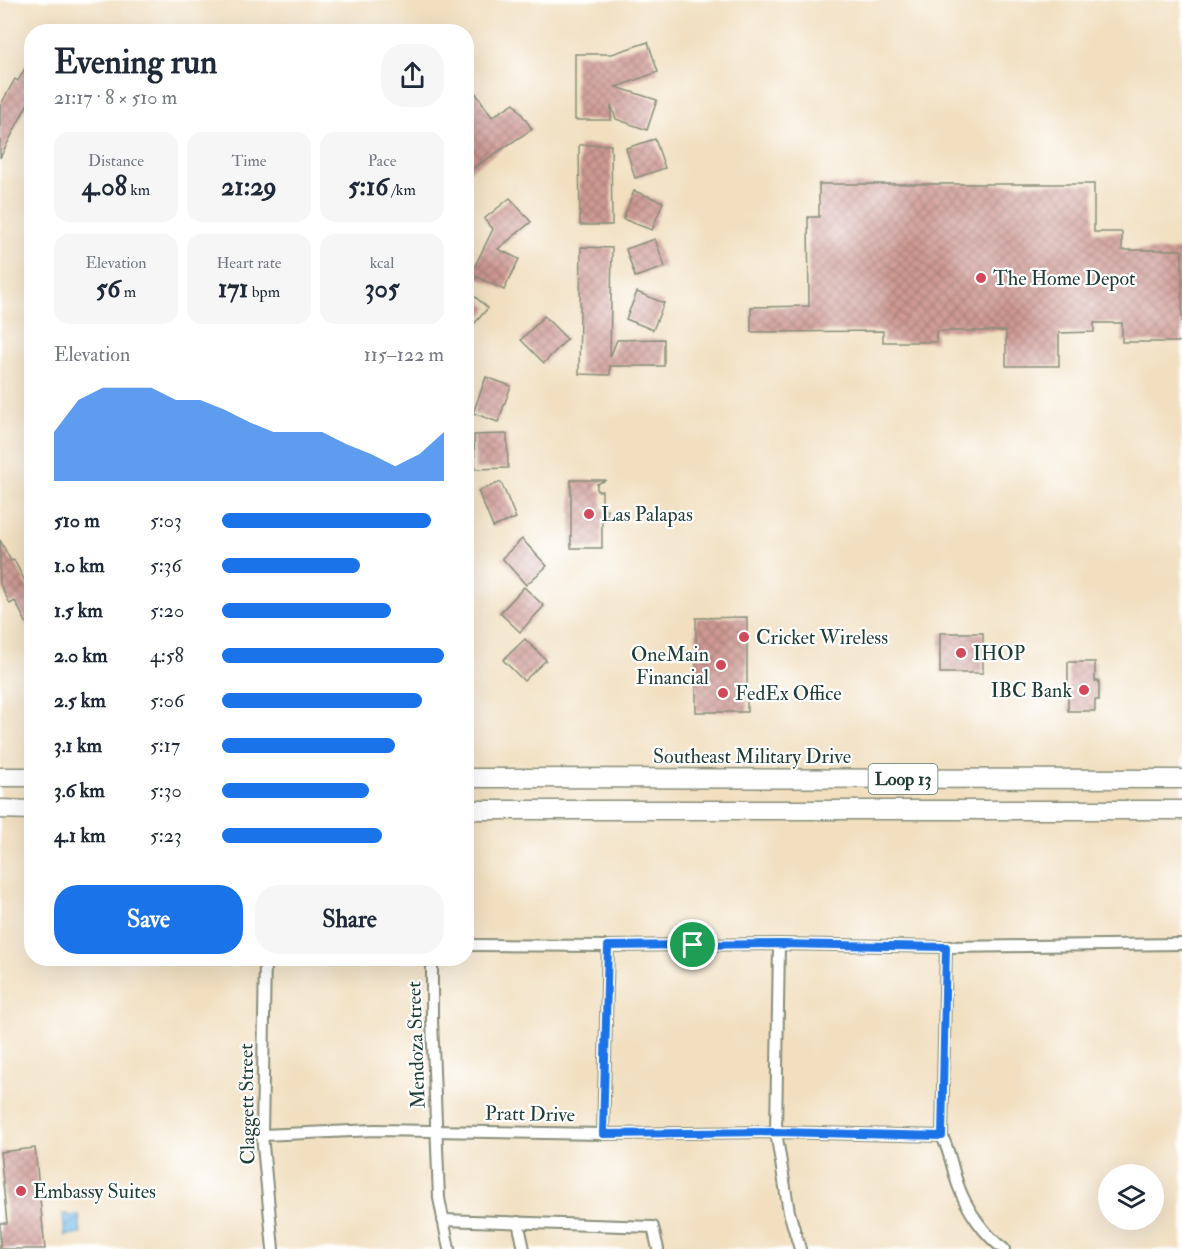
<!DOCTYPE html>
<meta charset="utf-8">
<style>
body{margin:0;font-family:"IM FELL Double Pica",serif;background:#f6f6f7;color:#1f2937;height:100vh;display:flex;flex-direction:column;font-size:22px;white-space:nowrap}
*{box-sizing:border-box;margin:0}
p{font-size:20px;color:#747a83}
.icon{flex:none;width:33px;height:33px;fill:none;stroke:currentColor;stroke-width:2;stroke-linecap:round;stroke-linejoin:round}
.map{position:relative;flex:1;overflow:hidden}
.panel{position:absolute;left:24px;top:24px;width:450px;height:942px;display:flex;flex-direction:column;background:#fff;border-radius:24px;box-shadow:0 6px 24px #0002}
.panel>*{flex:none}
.fabs{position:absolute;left:1098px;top:1164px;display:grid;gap:12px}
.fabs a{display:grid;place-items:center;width:66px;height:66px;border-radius:50%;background:#fff;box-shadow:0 6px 24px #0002;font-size:30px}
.pin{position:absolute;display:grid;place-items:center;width:51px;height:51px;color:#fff;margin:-26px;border:3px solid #fff;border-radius:50%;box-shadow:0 2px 6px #0007}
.round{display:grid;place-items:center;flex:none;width:63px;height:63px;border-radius:24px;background:#f6f6f7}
.head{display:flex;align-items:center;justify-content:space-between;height:102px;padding:0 30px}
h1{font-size:33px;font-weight:700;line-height:45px}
.metrics{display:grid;grid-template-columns:repeat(3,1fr);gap:9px;height:102px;padding:6px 30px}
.metrics div{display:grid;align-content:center;border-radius:15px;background:#f6f6f7;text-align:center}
.metrics b{font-size:26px;font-weight:700}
.metrics small{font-size:16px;font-weight:400}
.metrics p{font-size:16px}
.chart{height:168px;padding:12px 30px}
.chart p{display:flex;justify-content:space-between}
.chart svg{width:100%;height:108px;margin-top:6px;fill:#1a73e8;opacity:.7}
.action{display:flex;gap:12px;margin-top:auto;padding:12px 30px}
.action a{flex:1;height:69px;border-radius:24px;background:#1a73e8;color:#fff;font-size:24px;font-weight:700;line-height:69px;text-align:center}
.action a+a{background:#f6f6f7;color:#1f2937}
ul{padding:0 30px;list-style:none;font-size:20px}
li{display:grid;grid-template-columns:96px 72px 1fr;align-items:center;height:45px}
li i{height:15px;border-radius:8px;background:#1a73e8}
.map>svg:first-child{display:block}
</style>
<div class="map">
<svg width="1182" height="1249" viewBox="0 0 1182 1249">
<defs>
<pattern id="water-waves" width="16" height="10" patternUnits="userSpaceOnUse" patternTransform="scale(1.5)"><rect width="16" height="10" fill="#77bcee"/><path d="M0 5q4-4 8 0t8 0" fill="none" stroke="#619ac2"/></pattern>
<pattern id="building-cross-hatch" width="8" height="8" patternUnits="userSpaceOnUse" patternTransform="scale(1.5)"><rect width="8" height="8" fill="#cf9993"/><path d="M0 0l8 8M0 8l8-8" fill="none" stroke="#a77e79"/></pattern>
</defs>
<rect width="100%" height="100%" fill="#fff"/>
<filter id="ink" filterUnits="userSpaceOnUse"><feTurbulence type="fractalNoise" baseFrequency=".0167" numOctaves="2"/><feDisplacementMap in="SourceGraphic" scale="12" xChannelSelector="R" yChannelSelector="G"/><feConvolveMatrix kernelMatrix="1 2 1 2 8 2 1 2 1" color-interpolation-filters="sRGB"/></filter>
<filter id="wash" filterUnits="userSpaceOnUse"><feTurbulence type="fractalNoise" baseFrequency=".008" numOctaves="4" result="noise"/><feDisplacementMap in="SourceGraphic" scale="24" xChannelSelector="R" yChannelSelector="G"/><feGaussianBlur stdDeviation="1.35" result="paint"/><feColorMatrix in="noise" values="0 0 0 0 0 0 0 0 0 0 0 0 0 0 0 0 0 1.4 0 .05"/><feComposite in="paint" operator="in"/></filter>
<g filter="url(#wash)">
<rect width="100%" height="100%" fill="#f1dfc0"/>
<path fill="url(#water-waves)" stroke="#4b7c91" stroke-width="1.5" d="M63,1214H68V1216L79,1215L81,1234L65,1236Z"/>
<g id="blocks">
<g fill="url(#building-cross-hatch)">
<path d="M648,42L658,72L616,87L657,100L647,130L616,119L611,105V120H575V54H612Z"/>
<path d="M32,55V95L0,158V106L15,79L18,81Z"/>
<path d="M466,79L492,117L514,103L532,129L466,173Z"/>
<path d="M655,139L665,168L635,178L626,148Z"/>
<path d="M579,145H611L612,225H580Z"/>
<path d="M819,184H1094V232H1122V250H1182V342H1122V323H1094V332L1059,333V366H1006V331H936V342H883V331L751,332V307L809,306L808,217H819Z"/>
<path d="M634,191L663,202L652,230L623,219Z"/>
<path d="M510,198L531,222L498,249L519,259L504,290L471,274L493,229L484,219Z"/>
<path d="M655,239L665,267L635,277L626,249Z"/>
<path d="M581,247L612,248L610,357L617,340L664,339V366H610V375L579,374Z"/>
<path d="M466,289L488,308L466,333Z"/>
<path d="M637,292L664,303L653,330L626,319Z"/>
<path d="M544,316L567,339L544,363L521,340Z"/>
<path d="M486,377L511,386L498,422L473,413Z"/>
<path d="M507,434L508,468L475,469L474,435Z"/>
<path d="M571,480H606L597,484V491H602V509H607V520H602V548H571Z"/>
<path d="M501,482L516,518L493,527L478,491Z"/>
<path d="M522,539L547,566L526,585L502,558Z"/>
<path d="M0,540L11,561L14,560L32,595V634L15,601L10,604L0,584Z"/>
<path d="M524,587L544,606L520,632L500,613Z"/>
<path d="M747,617V712H696V618Z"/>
<rect x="940" y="633" width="43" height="40"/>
<path d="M525,639L546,660L524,681L503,660Z"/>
<path d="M1068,662H1095V681H1099V700H1095V711H1068Z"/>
<path d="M35,1148L45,1249H0V1223H7L0,1152Z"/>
</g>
</g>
</g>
<g filter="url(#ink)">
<use href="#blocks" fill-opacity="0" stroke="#888e7a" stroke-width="1.5"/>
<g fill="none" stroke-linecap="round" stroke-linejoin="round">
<g stroke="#888e7a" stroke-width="14">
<g id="minor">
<path d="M779,944L776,1132L789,1212L800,1249"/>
<path d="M466,945L608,946"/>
<path d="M946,947L1182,944"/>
<path d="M265,958L262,1135L273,1249"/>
<path d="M432,958V1020L439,1198L449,1249"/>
<path d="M603,1134L608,946L779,944L946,947L942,1136C950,1152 952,1168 958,1185C966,1208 984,1235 1004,1249"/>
<path d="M262,1135L375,1130L603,1134L776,1132L942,1136"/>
<path d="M443,1220L653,1227L658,1249"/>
<path d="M518,1222L524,1249"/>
</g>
</g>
<g stroke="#888e7a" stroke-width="21">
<g id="primary">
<path d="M0,777H32"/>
<path d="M466,778L1182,779"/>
<path d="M0,809L32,810"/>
<path d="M466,810H1182"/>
</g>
</g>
<use href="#minor" stroke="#fff" stroke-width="10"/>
<use href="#primary" stroke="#fff" stroke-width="18"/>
</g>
</g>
<g fill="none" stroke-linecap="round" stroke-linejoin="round" filter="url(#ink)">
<g stroke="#fff" stroke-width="12">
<path id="route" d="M779,944L946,947L942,1136L776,1132L603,1134L608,946Z"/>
</g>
<use href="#route" stroke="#1a73e8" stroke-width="8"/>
</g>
<g fill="#d1495b" stroke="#fff" stroke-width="2">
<circle cx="981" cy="278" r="6"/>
<circle cx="589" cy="514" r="6"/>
<circle cx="744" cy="637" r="6"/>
<circle cx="961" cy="653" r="6"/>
<circle cx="721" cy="665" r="6"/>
<circle cx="1084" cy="690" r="6"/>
<circle cx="723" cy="693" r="6"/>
<circle cx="21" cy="1191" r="6"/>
</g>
<g text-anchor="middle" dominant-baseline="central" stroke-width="4.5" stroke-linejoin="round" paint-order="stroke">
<rect fill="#fff" stroke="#627771" stroke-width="1.5" x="868.5" y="764" width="69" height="30" rx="4.5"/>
<g font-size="18" font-weight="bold" fill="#1f3d34">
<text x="903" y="779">Loop 13</text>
</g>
<g font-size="20" fill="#1f3d34" stroke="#fff" text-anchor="start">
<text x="993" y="278">The Home Depot</text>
<text x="601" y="514">Las Palapas</text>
<text x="756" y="637">Cricket Wireless</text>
<text x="973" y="653">IHOP</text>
<text x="709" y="654" text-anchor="end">OneMain<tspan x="709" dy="23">Financial</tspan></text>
<text x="1072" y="690" text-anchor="end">IBC Bank</text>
<text x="735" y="693">FedEx Office</text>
<text x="33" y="1191">Embassy Suites</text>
</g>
<g font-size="20" fill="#1f3d34" stroke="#fff">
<text x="752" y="756">Southeast Military Drive</text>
<text transform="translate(416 1045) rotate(-92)">Mendoza Street</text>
<text transform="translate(247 1104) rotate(-91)">Claggett Street</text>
<text transform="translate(530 1114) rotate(1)">Pratt Drive</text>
</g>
</g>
</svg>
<div class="fabs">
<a><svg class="icon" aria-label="layers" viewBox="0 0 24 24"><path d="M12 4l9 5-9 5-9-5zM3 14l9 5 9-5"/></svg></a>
</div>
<div class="pin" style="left:693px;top:945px;background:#1e9e55"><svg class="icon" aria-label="arrive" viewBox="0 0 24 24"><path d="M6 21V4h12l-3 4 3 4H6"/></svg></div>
<section class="panel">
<div class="head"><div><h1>Evening run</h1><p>21:17 · 8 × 510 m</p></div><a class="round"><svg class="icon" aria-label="share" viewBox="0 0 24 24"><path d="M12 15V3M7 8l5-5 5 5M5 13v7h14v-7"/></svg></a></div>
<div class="metrics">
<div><p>Distance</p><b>4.08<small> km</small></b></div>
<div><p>Time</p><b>21:29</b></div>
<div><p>Pace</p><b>5:16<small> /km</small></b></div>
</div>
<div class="metrics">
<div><p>Elevation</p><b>56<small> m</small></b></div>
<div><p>Heart rate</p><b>171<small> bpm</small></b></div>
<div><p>kcal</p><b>305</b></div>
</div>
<div class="chart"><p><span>Elevation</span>115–122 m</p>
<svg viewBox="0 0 160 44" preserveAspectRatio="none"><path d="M0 44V24L10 11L20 6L30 6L40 6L50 11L60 11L70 15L80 20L90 24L100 24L110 24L120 29L130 33L140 38L150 33L160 24V44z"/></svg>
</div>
<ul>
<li><b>510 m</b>5:03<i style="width:94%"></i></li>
<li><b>1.0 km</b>5:36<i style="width:62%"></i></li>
<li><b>1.5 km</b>5:20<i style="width:76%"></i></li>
<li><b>2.0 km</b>4:58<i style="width:100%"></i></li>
<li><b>2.5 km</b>5:06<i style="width:90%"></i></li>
<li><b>3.1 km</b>5:17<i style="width:78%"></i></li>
<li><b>3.6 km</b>5:30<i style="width:66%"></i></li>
<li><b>4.1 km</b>5:23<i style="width:72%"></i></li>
</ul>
<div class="action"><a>Save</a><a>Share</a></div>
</section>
</div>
